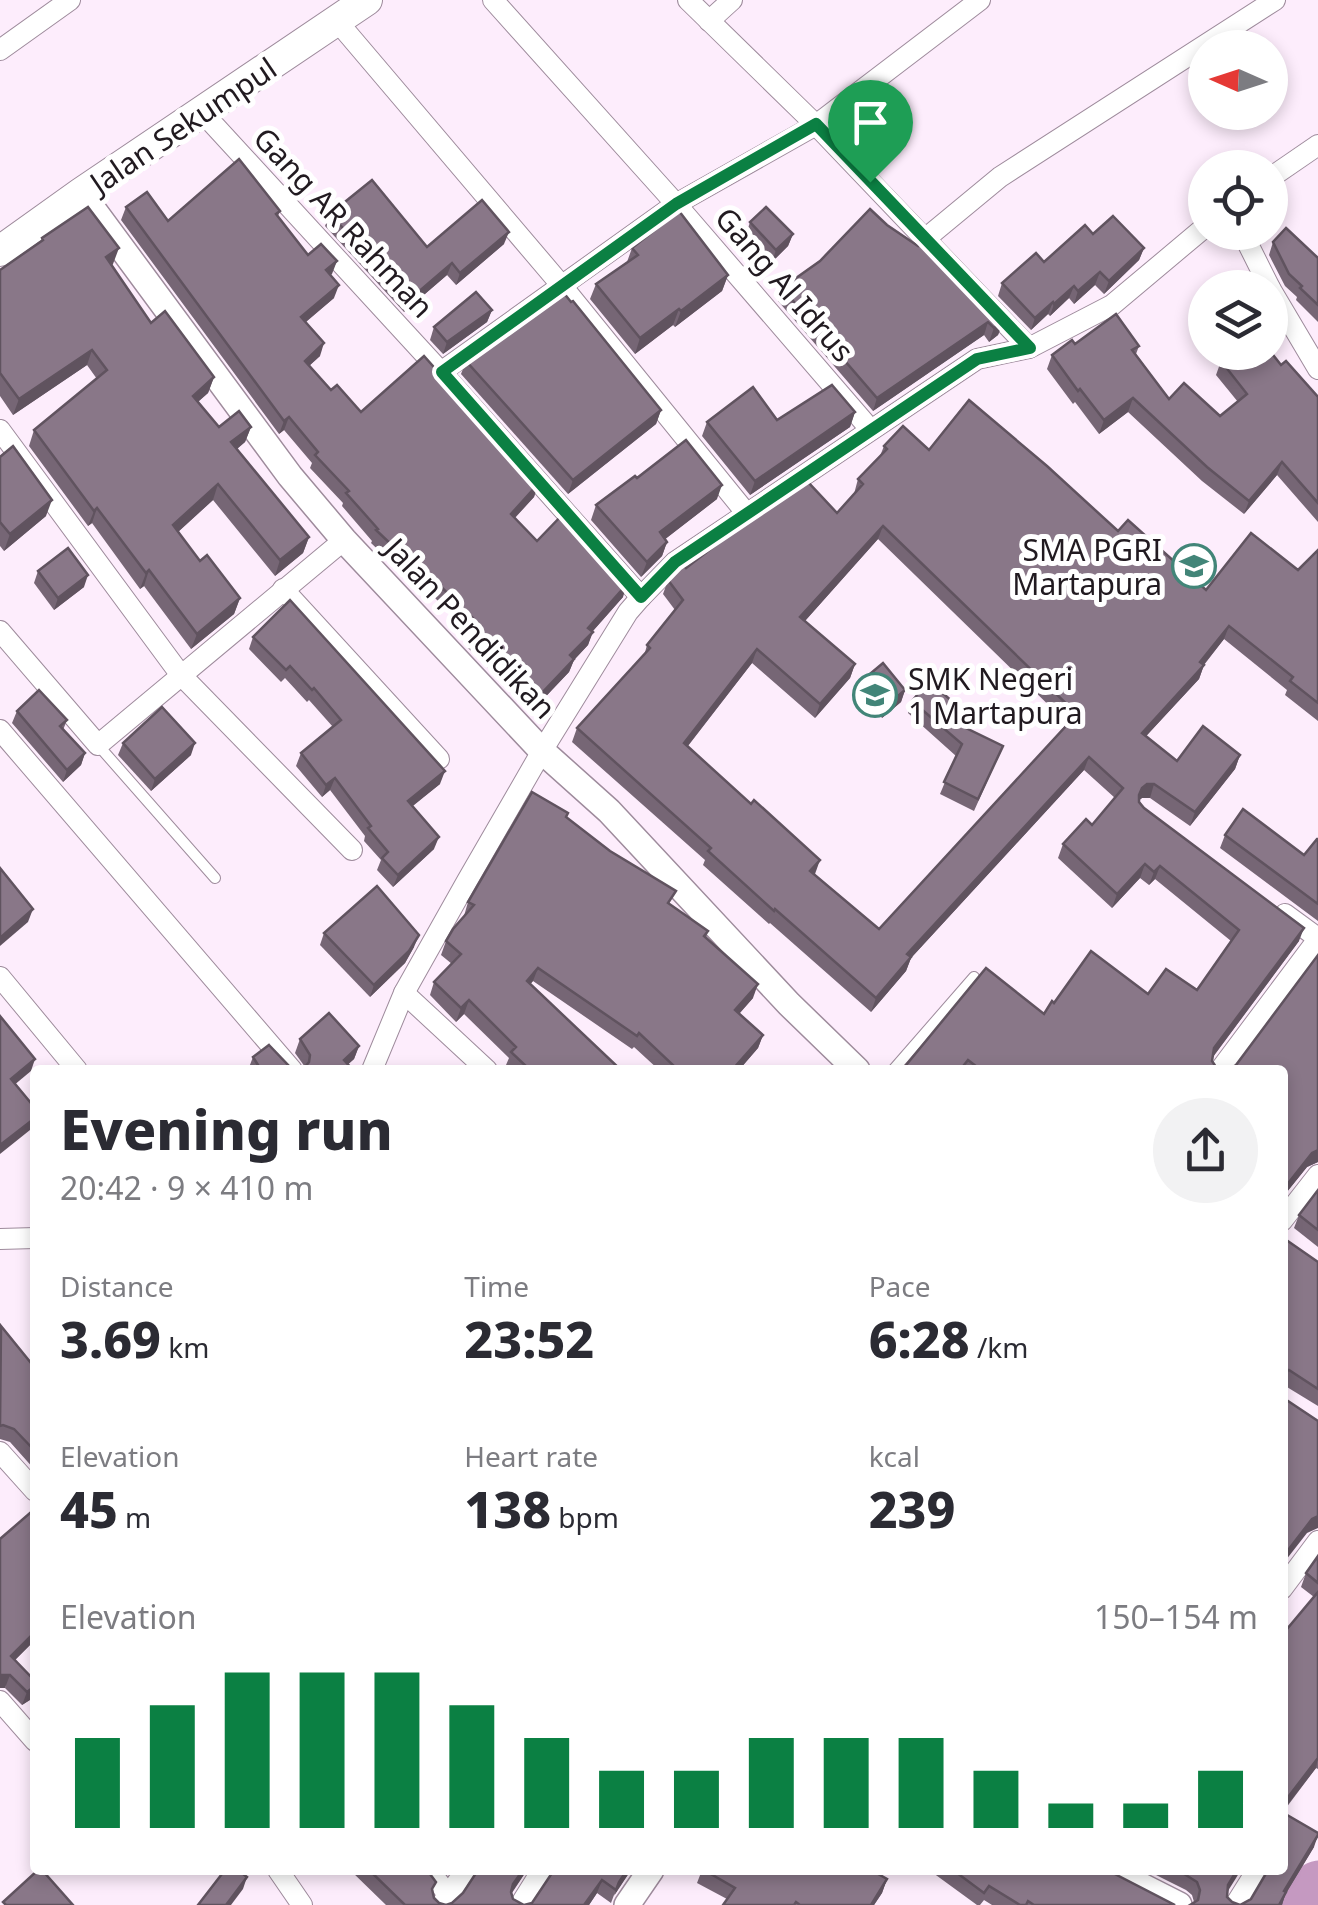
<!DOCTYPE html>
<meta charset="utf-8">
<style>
body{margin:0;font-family:"Noto Sans",sans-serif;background:#f2f2f3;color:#2b2b33;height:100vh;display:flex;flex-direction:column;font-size:38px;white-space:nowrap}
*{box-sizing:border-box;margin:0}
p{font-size:32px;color:#7c7c81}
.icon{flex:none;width:55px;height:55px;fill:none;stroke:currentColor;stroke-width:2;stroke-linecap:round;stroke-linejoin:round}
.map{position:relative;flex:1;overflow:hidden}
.panel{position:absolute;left:30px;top:1065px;width:1258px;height:810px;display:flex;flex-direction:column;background:#fff;border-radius:10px;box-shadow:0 5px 15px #0003}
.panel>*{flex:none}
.needle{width:65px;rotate:273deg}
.fabs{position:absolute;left:1188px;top:30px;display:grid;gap:20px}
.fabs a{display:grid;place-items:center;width:100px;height:100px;border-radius:50%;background:#fff;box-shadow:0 5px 15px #0003;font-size:50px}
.pin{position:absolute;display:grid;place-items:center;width:85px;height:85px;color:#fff;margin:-102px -42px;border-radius:50% 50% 50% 0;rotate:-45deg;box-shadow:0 0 10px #0007}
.pin .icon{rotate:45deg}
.round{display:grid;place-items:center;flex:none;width:105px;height:105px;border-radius:52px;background:#f2f2f3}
.summary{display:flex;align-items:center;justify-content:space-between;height:170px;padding:0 30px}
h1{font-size:55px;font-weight:800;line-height:75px}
.figures{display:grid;grid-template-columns:repeat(3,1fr);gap:15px;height:170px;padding:10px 30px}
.figures div{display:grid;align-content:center}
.figures b{font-size:50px;font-weight:800}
.figures small{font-size:28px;font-weight:400}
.figures p{font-size:28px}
.chart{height:280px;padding:20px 30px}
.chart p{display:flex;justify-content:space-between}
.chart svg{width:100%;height:180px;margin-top:10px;stroke:#0b8043;stroke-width:6}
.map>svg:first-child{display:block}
</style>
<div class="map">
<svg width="1318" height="1905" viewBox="0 0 1318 1905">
<rect width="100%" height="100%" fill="#fdedfc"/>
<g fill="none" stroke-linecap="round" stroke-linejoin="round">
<path stroke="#c599c1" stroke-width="45" d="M1299,1905L1307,1889L1318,1883"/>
<g stroke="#9e8b9c" stroke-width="12">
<g id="service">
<path d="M98,745L215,878"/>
<path d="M893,1070L974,977"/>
</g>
</g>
<g stroke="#9e8b9c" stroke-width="22">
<g id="minor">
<path d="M493,0L676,204L870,429"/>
<path d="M688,0L816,125L1029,348"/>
<path d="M337,21L562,286L747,514"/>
<path d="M709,21L732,0"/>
<path d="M0,50L70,0"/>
<path d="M202,112L441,372L641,597"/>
<path d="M1270,178L1318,145"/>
<path d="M1242,232L1270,288"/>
<path d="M925,239L1000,177L1275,0"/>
<path d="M1270,288L1318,369"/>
<path d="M441,372L676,204L816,125L980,0"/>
<path d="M0,430L180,674L352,850"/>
<path d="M283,589L439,759"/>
<path d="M0,631L98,745L344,540"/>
<path d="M0,730L292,1070"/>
<path d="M1285,914L1318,938"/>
<path d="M0,977L77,1070"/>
<path d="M404,993L487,1070"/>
<path d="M372,1070L404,993L467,881L542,751L628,612L641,597L675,562L977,359L1029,348L1112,305L1205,227"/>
<path d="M1220,1070L1318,939"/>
<path d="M1282,1221L1318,1175"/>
<path d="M0,1239L35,1238"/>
<path d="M0,1452L35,1491"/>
<path d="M1282,1589L1318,1541"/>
<path d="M0,1701L35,1741"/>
<path d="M278,1870L302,1905"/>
<path d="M429,1870L449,1896"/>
<path d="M441,1905L466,1870"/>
<path d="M520,1905L542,1870"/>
<path d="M1235,1905L1257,1870"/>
</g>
</g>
<g stroke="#9e8b9c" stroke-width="28">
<g id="tertiary">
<path d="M81,193L290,476L344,540L542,751L609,811L789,1004L857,1070"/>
<path d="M1110,1870L1179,1905"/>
<path d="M627,1905L651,1870"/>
</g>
</g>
<g stroke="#9e8b9c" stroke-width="32">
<path id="secondary" d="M0,251L81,193L367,0"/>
</g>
<use href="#service" stroke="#fff" stroke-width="10"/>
<use href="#minor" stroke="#fff" stroke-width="20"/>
<use href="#tertiary" stroke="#fff" stroke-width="25"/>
<use href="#secondary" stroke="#fff" stroke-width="30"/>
</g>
<g fill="#766675" fill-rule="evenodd">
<path d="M126,207L168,221L280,211L278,216L308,255L337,261L330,275L334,298L306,322L320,356L309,366L331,390L361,412L538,484L534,497L515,518L537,541L623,597L592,632L588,645L574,660L569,672L532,711L468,648L473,636L416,579L412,582L371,543L372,541L342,506L343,503L310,468L312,463L284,430L279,434L121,220Z"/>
<path d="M330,214L427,247L504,244L456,285L447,275L404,312L325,226Z"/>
<path d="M750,222L793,234L788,246L772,262L746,235Z"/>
<path d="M887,225L1003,322L998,335L989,342L984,335L873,411L778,301L782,288Z"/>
<path d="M1093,234L1144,248L1139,260L1104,294L1095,285L1074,304L1069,298L1050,316L1048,314L1031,330L998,296L1002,283Z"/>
<path d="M42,238L113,264L112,265L151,323L214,377L208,393L198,402L219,427H251L245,442L237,449L309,537L303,553L275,576L213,500L178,532L200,561L240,598L234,614L191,649L144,586L140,589L92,523L88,526L29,446L34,430L97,379L87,365L13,415L0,396V270L40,243Z"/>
<path d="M1273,242L1318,258V322L1296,300L1297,297L1285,286L1269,255Z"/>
<path d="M632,248L728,275L722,291L675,327L673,325L635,354L590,299L596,284L627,262Z"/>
<path d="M492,310L487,322L443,354L430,340L434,327Z"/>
<path d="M1075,344L1139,346L1136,354L1169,399L1220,416L1238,402L1216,375L1221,361L1281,365L1318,397V522L1277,475L1244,514L1202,481L1128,412L1099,434L1075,402L1073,404L1047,369L1052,355Z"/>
<path d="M466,361L661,410L656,424L568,494L461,374Z"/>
<path d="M855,412L850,427L750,495L702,436L707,422L777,420Z"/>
<path d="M884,446L929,450L1118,531L1206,590L1298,570L1318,550V721L1285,695L1287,690L1224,639L1204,665L1199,679L1146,736L1177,761L1240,755L1235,769L1190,826L1150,798H1142L1139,800L1144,808L1299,941L1213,1057L1212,1061L1216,1067L1222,1070L1229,1069L1236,1065L1318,955V1162L1307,1167L1282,1198V1070H902L1044,1014L1054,1003L1197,990L1231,941L1155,879L1149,885L1140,878L1112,908L1058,858L1063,844L1092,825L1115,798L1084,770L911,958L906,971L871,1012L770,923L769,924L703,865L705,860L572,742L577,728L644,656L647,645L675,610L663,594L668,580L686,568L837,513L854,494L858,479L880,456ZM878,539L1068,724L879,929L814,875L815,874L688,746L752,663L815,718L850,678L855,664L805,621Z"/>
<path d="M0,457L46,516L4,551L0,546Z"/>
<path d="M637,478L717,499L665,539L667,542L662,556L641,577L591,520L596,505Z"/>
<path d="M38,571L84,587L54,610L34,583Z"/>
<path d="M253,637L440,784L412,806L434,849L393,887L377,870L381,860L364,841L365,836L330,790L322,797L296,766L301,753L333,727L309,700L307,702L285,678L281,682L249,649Z"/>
<path d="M864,679L905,690L901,702L882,718L860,691Z"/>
<path d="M912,701L1003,746L974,811L940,794L956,756L908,713Z"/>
<path d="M17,711L67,720L63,730L85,753L81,765L63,782L12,723Z"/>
<path d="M123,743L191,755L151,791L118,755Z"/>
<path d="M566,818L671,905L708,931L706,938L753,998L739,1014L763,1035L758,1048L739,1070H659L634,1047L632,1049L533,981L530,984L621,1070H511L506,1065L509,1058L464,1014L456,1022L430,995L434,982L452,964L441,955L446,941L464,916L468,902Z"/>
<path d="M1225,835L1304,855L1318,839V921L1220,848Z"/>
<path d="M324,933L414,947L405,963L370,997L320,945Z"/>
<path d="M300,1039L359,1046L354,1059L348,1064L305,1067L295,1053Z"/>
<path d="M253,1057L292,1069L298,1070H248Z"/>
<path d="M1318,1190V1247L1294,1228L1299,1215Z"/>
<path d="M1282,1237L1318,1262V1406L1282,1384Z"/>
<path d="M0,1327L35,1368V1470L10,1442L0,1439Z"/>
<path d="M35,1519V1640L15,1660L35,1681V1692L33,1698L22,1705L5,1688Z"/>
<path d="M1318,1556V1769L1316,1768L1283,1812L1314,1847L1285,1895L1282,1905H1240L1251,1899L1282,1870V1635L1314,1597L1301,1587L1306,1573Z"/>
<path d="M350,1870H427L434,1898L439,1903L446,1905H386Z"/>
<path d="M478,1870H527L512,1893L513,1899L524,1905L532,1903L554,1870H631L614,1895L611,1903L597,1893L589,1905H446L452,1903L463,1893Z"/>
<path d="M702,1870L887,1879L882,1893L874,1905H723L727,1899L697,1883Z"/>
<path d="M929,1870H1107L1175,1905H992L984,1900L980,1905H977Z"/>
<path d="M1146,1870H1241L1194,1902L1192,1895L1186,1890Z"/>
</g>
<g fill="#60535f">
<path d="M509,232L504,244L456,285L460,273Z"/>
<path d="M793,234L788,246L772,262L776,250Z"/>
<path d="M119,248L113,264L100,273L106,257Z"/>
<path d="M1144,248L1139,260L1104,294L1109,281Z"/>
<path d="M337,261L332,274L321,283L326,270Z"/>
<path d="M452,263L447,275L404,312L409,300Z"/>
<path d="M1100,272L1095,285L1074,304L1078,291Z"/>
<path d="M728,275L722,291L675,327L681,311Z"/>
<path d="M339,285L334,298L296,330L301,317Z"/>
<path d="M1074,286L1069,298L1050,316L1054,304Z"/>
<path d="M1053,302L1048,314L1031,330L1035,318Z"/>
<path d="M679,309L673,325L635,354L640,338Z"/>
<path d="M492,310L487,322L443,354L447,342Z"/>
<path d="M988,322L984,335L873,411L877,398Z"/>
<path d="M1003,322L998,335L989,342L994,328Z"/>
<path d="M324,343L320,356L300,374L305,361Z"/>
<path d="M92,350L87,365L13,415L19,399Z"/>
<path d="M214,377L208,393L187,411L193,396Z"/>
<path d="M1133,398L1128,412L1099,434L1104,420Z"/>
<path d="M661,410L656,424L568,494L573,480Z"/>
<path d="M855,412L850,427L750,495L755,481Z"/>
<path d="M289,417L284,430L279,434L284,421Z"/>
<path d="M251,427L245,442L226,458L231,442Z"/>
<path d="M1282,462L1277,475L1244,514L1249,501Z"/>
<path d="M218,484L213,500L168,541L173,525Z"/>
<path d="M538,484L534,497L506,527L511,514Z"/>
<path d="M722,485L717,499L655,547L660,532Z"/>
<path d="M52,500L46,516L4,551L10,534Z"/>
<path d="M97,508L92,523L88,526L94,511Z"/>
<path d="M883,526L878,539L796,631L800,617Z"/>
<path d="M309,537L303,553L275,576L280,560Z"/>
<path d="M667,542L662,556L641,577L647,562Z"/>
<path d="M149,570L144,586L140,589L146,573Z"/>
<path d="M88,575L84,587L54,610L58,598Z"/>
<path d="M627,584L623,597L584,641L588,628Z"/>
<path d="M240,598L234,614L191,649L197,634Z"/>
<path d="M1229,626L1224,639L1197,673L1204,665L1199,679L1137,746L1142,733Z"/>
<path d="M593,632L588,645L574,660L569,672L532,711L537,698L570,655Z"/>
<path d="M757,649L752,663L679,757L684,743Z"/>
<path d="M855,664L850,678L815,718L820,704Z"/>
<path d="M905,690L901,702L882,718L886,706Z"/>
<path d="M195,743L191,755L151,791L155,779Z"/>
<path d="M85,753L81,765L63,782L67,770Z"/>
<path d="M1240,755L1235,769L1190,826L1195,812Z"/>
<path d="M1089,757L1084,770L911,958L906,971L871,1012L876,998L907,954Z"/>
<path d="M445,771L440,784L403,814L408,801Z"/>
<path d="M335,778L330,790L322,797L326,785Z"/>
<path d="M1147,784H1154L1150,798H1142L1137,802L1142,788Z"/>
<path d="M439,837L434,849L393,887L398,875Z"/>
<path d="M820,860L815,874L805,885L810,871Z"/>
<path d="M1145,864L1140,878L1112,908L1117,894Z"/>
<path d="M1160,866L1155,879L1149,885L1154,872Z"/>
<path d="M33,909L28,922L0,946V938Z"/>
<path d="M1304,928L1299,941L1209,1062L1214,1048Z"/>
<path d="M419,935L414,947L405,963L370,997L374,985Z"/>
<path d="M538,968L533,981L522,994L527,981Z"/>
<path d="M758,984L753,998L730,1024L735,1010Z"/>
<path d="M469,1000L464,1014L456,1022L461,1008Z"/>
<path d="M763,1035L758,1048L739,1070H732Z"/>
<path d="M359,1046L354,1059L342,1070L344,1060Z"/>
<path d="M35,1059L31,1071L7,1091L11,1079Z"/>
<path d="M35,1118V1126L0,1154V1145Z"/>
<path d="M1318,1150V1162L1307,1167L1282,1198V1191L1312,1153Z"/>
<path d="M1282,1370H1289L1284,1384H1282Z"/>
<path d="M1318,1516V1528L1307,1533L1282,1565V1558L1312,1519Z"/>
<path d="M35,1632V1640L6,1669L11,1656Z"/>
<path d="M3,1674L10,1675L5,1688H0V1675Z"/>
<path d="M35,1686L33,1698L22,1705L27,1692Z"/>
<path d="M1318,1758L1316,1768L1282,1812V1805Z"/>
<path d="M1318,1835L1314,1847L1285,1895L1282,1905H1279L1284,1891Z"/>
<path d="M523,1870H527L508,1898L513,1884Z"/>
<path d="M627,1870H631L614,1896L619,1882Z"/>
<path d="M1237,1870H1241L1223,1899L1228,1885Z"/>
<path d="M247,1877L243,1889L231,1905H226Z"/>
<path d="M887,1879L882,1893L874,1905H871Z"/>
<path d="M602,1880L597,1893L589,1905H584Z"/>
</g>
<g fill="#897788" stroke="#60535f" stroke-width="2.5" fill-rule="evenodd">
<path d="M239,159L280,211L276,214L308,255L321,244L337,261L326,270L339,285L301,317L324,343L305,361L331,390L337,385L361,412L424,356L538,484L511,514L537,541L564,513L627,584L588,628L593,632L570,655L574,659L537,698L473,635L481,626L420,566L417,569L376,530L378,529L346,493L349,491L315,455L318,452L289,417L284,421L126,207L147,192L168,221Z"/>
<path d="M372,180L427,247L482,200L509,232L460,273L452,263L409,300L330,214Z"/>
<path d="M88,207L119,248L106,257L151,323L165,311L214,377L193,396L219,427L239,411L251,427L231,442L309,537L280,560L218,484L173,525L200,561L207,555L240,598L197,634L149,570L146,573L97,508L94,511L34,430L107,370L92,350L19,399L0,373V270L43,240L42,238Z"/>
<path d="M766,207L793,234L776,250L750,222Z"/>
<path d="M870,209L887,225L918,246L923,238L1003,322L994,328L988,322L877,398L782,288L820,261Z"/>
<path d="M679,211L728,275L681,311L679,309L640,338L596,284L638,255L632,248Z"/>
<path d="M1113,216L1144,248L1109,281L1100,272L1078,291L1074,286L1054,304L1053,302L1035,318L1002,283L1036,253L1044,262L1085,225L1093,234Z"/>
<path d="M1286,228L1318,258V305L1300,288L1302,286L1289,274L1273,242Z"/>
<path d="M476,292L492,310L447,342L434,327Z"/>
<path d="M563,292L571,302L573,301L661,410L573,480L466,361Z"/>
<path d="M1116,314L1139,346L1132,350L1169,399L1184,383L1220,416L1247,394L1221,361L1231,352L1270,351L1281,365L1286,361L1318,397V503L1282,462L1249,501L1207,467L1133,398L1104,420L1080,389L1078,391L1052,355L1072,340L1075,344Z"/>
<path d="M832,385L855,412L755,481L707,422L753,387L777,420Z"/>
<path d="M969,400L1047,466L1118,531L1128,520L1206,590L1251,533L1298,570L1318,550V703L1290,681L1293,677L1229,626L1200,662L1204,665L1142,733L1177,761L1203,726L1240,755L1195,812L1154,784H1147L1142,788L1139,795V802L1144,808L1304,928L1214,1048L1212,1061L1216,1067L1222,1070L1229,1069L1236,1065L1318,955V1150L1312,1153L1282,1191V1070H981L968,1060L960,1070H902L986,968L1044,1014L1052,1001L1054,1003L1091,951L1148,994L1166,969L1197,990L1239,930L1160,866L1154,872L1145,864L1117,894L1063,844L1086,819L1092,825L1123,788L1089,757L907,954L911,957L876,998L775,909L774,911L708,851L711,848L577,728L650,648L647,645L683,600L668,580L683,565L686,568L761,510L806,480L837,513L863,484L858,479L887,449L884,446L903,426L929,450ZM883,526L1077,714L879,929L810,871L820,860L754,800L751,804L684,743L757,649L820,704L855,664L800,617Z"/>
<path d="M686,440L722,485L660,532L667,542L647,562L596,505L635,476L637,478Z"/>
<path d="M13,446L52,500L10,534L0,522V457Z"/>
<path d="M68,548L88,575L58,598L38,571Z"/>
<path d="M290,600L445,771L408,801L439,837L398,875L382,858L388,852L368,828L371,826L335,778L326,785L301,753L341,720L314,688L312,690L290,666L286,670L253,637Z"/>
<path d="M883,663L905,690L886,706L864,679Z"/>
<path d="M929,681L970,717L962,726L1003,746L978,799L944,782L962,744L912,701Z"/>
<path d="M39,690L67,720L60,726L85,753L67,770L17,711Z"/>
<path d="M162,707L195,743L155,779L123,743Z"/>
<path d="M532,792L568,813L566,817L610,851L676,891L668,903L708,931L704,936L758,984L735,1010L763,1035L732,1070H669L673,1065L639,1033L637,1036L538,968L527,981L621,1070H530L511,1052L516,1047L469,1000L461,1008L434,982L461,954L446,941L453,929L474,905L468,902Z"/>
<path d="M1243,809L1304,855L1317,839H1318V904L1225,835Z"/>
<path d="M0,868L33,909L0,938Z"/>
<path d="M377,886L419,935L409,951L374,985L324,933Z"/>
<path d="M329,1013L359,1046L344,1060L353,1070H299L305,1067L309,1062L310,1055L300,1039Z"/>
<path d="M0,1016L35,1059L11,1079L35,1108V1118L0,1145Z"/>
<path d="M269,1045L292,1069L298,1070H251L258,1065L253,1057Z"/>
<path d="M1318,1190V1230L1299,1215Z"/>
<path d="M1282,1237L1318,1262V1389L1289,1370H1282Z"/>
<path d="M1,1326L35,1368V1451L14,1429L3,1425L0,1426Z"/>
<path d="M1282,1397L1318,1421V1516L1312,1519L1282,1558Z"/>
<path d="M30,1513L35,1519V1632L11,1656L35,1681V1686L27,1692L10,1675H0V1539Z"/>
<path d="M1318,1556V1583L1306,1573Z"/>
<path d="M1318,1592V1758L1282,1805V1635Z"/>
<path d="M1282,1812L1318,1833V1835L1284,1891L1286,1892L1279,1905H1240L1251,1899L1268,1870H1282Z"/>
<path d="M38,1870H42L73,1905H6L3,1902Z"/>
<path d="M225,1870H238L247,1877L226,1905H198Z"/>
<path d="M369,1870H427L436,1882L432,1889L434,1898L439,1903L446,1905H405Z"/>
<path d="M478,1870H523L513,1884L511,1892L513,1899L524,1905L532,1903L554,1870H627L619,1882L616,1890L602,1880L584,1905H446L452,1903L463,1893Z"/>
<path d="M704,1870H871L887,1879L871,1905H800L796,1902L794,1905H723L735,1888Z"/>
<path d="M953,1870H1107L1175,1905H1034L1028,1901L1026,1905H1020L989,1886L984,1893Z"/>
<path d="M1178,1870H1237L1228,1885L1227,1897L1232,1902L1240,1905H1190L1198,1900L1200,1890L1197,1882Z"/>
</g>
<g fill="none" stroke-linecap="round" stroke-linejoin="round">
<g stroke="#fff" stroke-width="20">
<path id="route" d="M816,124L1030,348L977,359L675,562L641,597L442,372L676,204Z"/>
</g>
<use href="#route" stroke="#0b8043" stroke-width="12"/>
</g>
<defs>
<g id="school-ring" transform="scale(2.25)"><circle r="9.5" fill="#fff" stroke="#428578" stroke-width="1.5"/><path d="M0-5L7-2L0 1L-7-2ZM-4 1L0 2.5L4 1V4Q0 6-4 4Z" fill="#428578"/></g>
</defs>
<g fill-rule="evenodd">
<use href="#school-ring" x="1194" y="566"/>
<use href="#school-ring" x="875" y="695"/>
</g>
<g text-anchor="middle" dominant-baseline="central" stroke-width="10" stroke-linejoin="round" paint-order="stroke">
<g font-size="30" fill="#211a20" stroke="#fff">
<text transform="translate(183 125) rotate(-34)">Jalan Sekumpul</text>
<text transform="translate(344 222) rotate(47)">Gang AR Rahman</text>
<text transform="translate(785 284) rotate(49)">Gang Al Idrus</text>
<text transform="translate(471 628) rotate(47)">Jalan Pendidikan</text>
</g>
<g font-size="30" fill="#211a20" stroke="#fff" text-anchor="end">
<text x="1162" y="549">SMA PGRI<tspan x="1162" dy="34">Martapura</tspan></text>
<text x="908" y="678" text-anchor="start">SMK Negeri<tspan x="908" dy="34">1 Martapura</tspan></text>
</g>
</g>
</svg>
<div class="fabs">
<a><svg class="needle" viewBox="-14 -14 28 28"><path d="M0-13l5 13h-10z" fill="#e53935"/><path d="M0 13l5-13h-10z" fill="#7c7c81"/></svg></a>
<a><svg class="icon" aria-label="locate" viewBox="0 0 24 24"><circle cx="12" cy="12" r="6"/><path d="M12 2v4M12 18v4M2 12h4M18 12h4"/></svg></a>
<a><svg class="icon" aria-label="layers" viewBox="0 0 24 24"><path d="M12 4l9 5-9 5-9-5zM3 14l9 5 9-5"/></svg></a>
</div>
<div class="pin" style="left:870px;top:182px;background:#1e9e55"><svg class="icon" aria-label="arrive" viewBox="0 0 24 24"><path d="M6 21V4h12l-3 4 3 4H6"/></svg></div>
<section class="panel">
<div class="summary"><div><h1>Evening run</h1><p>20:42 · 9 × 410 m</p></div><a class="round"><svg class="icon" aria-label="share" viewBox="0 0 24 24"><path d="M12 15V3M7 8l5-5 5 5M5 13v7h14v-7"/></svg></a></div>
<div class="figures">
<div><p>Distance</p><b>3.69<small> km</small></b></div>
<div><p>Time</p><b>23:52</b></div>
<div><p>Pace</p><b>6:28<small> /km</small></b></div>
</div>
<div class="figures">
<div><p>Elevation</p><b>45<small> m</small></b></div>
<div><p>Heart rate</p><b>138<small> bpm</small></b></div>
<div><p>kcal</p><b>239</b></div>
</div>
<div class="chart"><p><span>Elevation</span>150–154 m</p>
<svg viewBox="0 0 160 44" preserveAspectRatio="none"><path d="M5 44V22M15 44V14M25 44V6M35 44V6M45 44V6M55 44V14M65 44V22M75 44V30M85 44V30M95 44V22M105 44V22M115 44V22M125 44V30M135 44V38M145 44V38M155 44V30"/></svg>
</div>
</section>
</div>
